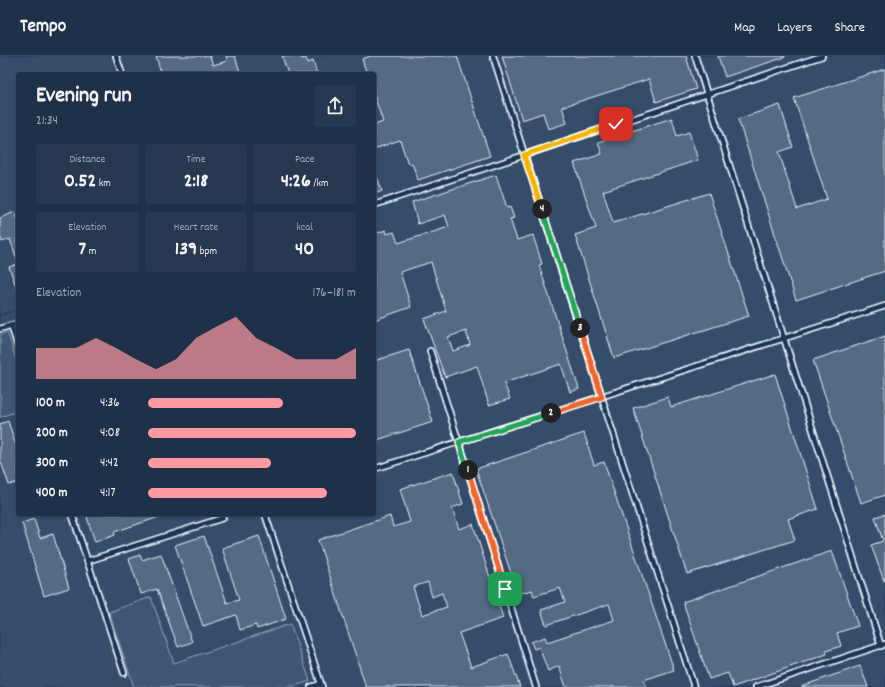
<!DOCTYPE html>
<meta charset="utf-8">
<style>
body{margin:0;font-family:Dekko,sans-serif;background:#273850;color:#f1f3f6;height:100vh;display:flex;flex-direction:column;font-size:15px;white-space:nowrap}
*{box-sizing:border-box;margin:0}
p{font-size:13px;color:#a1a9b4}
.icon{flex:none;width:22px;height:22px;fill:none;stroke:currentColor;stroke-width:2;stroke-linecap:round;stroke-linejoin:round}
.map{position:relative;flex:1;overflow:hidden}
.panel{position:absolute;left:16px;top:16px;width:360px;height:444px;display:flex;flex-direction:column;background:#1f3049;border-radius:4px;box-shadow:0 1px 3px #0004,0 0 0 1px #3c4b61}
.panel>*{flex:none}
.pin{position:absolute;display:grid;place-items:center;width:34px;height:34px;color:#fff;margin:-17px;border-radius:8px;box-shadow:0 2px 6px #0006}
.km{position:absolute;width:20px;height:20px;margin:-10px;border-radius:50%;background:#222;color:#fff;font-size:11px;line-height:20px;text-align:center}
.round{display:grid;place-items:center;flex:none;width:42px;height:42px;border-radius:4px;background:#273850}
.summary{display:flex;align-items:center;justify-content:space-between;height:68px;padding:0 20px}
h1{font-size:22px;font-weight:700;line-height:30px}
.figures{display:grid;grid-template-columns:repeat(3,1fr);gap:6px;height:68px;padding:4px 20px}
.figures div{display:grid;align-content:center;border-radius:4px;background:#273850;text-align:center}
.figures b{font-size:20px;font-weight:700}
.figures small{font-size:11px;font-weight:400}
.figures p{font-size:11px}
.chart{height:112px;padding:8px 20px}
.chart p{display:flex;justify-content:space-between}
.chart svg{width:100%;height:72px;margin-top:4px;fill:#ff9aa2;opacity:.7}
ul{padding:0 20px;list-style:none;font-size:13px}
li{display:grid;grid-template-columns:64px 48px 1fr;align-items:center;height:30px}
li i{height:10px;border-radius:5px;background:#ff9aa2}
header{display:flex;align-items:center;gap:24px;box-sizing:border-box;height:56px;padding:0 20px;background:#1f3049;border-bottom:1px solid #3c4b61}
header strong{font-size:19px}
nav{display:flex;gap:22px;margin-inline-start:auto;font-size:14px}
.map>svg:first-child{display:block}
</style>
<header>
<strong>Tempo</strong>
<nav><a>Map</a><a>Layers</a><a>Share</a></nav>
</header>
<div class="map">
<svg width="885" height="631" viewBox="0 0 885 631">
<rect width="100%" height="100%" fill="#294061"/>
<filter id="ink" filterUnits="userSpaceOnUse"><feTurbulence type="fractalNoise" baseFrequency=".025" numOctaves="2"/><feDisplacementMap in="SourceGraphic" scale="8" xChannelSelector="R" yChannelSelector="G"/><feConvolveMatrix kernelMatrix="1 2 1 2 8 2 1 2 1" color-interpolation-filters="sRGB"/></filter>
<g filter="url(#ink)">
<path fill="#364d6b" d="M0,0H885V631H0V260L18,254V458H374V18H18V252L0,258Z"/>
<g fill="#415774" stroke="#94a4b6">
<path d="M7,276L18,309V355L0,361V279Z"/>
<path d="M151,541L174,607L290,568L310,625L291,631H134L109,556Z"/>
</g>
<g fill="#556a83" stroke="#e8f1f8" fill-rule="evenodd">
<path d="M156,0H210L213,9L227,5L226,0H235L240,16L234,18H161Z"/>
<path d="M282,0H301L302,3L306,2L308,7L313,5L317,18H288Z"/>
<path d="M371,0H457L490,100L418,124L412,107L408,108L400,84L374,93V69L383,66L374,39V18H367L362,3Z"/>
<path d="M502,0H686L696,33L656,46L649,23L562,51L567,67L548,73L543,57L522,64Z"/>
<path d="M718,0H785V1L725,21Z"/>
<path d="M885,13V215L796,244L738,63L780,49L793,91L779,96L797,153L827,143L794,42Z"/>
<path d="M672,62L677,80L689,76L698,104L603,135L613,167L709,137L749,260L614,302L575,179L596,172L574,107L602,98L598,86Z"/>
<path d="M374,115H375L382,135L374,138Z"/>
<path d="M496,119L507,152L510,151L514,162L510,163L517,184L533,179L542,208L539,209L579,333L570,336L561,308L504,327L510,343L489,349L477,310L445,321L424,263L446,255L431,206L400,216L411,251L374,264V178L386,174L387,178L394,176L398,187L449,171L445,159L418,168L412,146ZM466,275L470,289L453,295L448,281Z"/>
<path d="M15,156L18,164L17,203L10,183L2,186L0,180V162Z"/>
<path d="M18,208V233H17L9,211Z"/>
<path d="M885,280V439L861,447L813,304Z"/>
<path d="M409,294L433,366L374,385V305Z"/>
<path d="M775,318L818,453L788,463L795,484L687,518L633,352L668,341L671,351Z"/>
<path d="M8,365L18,396V426L9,429L0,403V368Z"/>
<path d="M584,377L594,409L604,406L674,614L644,624L646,631H566L559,610L548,615L539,591L534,593L531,586L545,581L547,586L614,564L609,548L546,569L541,554L565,546L560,532L534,540L532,534L518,538L476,413Z"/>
<path d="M453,416L463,448L452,452L459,473L473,468L503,562L459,577L471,611L508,598L520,631H366L318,484L390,460L393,471L410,466L400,433ZM428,526L432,541L442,537L447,551L422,559L413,531Z"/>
<path d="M86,458H165V459L114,476L115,479L95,486Z"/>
<path d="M885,458V525H884L871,489L883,485L875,461Z"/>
<path d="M34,463L40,482L53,478L69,532L44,540L22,467Z"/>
<path d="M204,480L227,547L239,544L222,492L259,480L286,563L257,573L256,569L240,574L236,559L203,570L175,489Z"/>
<path d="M832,495L858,570L837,577L841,590L826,595L827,598L733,631L728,617L709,623L683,546Z"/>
<path d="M161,498L192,586L178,591L157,533L141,538L129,503L140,499L142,504Z"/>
<path d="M860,610L868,631H802V630Z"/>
</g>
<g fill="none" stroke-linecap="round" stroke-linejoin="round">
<g stroke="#e8f1f8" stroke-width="8">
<g id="service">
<path d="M116,0L122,18"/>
<path d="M493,0L694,631"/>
<path d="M695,0L881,590"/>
<path d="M374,149L822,0"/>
<path d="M11,269L18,291"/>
<path d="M0,273L18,267"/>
<path d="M430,295L536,631"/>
<path d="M374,413L885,250"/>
<path d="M72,458L124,617"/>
<path d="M265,458L322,631"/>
<path d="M87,505L223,462"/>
<path d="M311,631L321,628"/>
<path d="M756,631L885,588"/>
</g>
</g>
<use href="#service" stroke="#1d3557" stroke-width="4.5"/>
</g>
</g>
<g fill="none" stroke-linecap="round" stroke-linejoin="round" filter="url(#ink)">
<g stroke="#fff" stroke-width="8">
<path id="split-1" d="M468,414L505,533"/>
</g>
<g stroke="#fff" stroke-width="8">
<path id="split-2" d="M468,414L459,386L551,357"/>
</g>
<g stroke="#fff" stroke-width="8">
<path id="split-3" d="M551,357L602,341L580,272"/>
</g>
<g stroke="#fff" stroke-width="8">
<path id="split-4" d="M542,153L580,272"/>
</g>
<g stroke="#fff" stroke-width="8">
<path id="split-5" d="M542,153L524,99L589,77"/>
</g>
<g stroke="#fff" stroke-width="8">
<path id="split-6" d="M589,77L616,68"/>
</g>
<use href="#split-1" stroke="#f0652b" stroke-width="5"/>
<use href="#split-2" stroke="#22a559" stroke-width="5"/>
<use href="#split-3" stroke="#f0652b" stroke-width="5"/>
<use href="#split-4" stroke="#22a559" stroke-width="5"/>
<use href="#split-5" stroke="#f5b400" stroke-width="5"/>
<use href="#split-6" stroke="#f5b400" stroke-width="5"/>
</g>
</svg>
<div class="pin" style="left:505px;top:533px;background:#1e9e55"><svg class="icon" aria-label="arrive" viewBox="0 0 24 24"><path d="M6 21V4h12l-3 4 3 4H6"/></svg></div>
<div class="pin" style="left:616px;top:68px;background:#d93025"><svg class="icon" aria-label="check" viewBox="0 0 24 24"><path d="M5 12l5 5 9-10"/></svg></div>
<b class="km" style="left:468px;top:414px">1</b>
<b class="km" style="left:551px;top:357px">2</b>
<b class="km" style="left:580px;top:272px">3</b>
<b class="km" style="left:542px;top:153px">4</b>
<section class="panel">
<div class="summary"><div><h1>Evening run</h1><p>21:34</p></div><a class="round"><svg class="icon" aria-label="share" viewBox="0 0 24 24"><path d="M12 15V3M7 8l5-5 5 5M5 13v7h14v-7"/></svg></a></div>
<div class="figures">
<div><p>Distance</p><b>0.52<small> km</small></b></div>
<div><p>Time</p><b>2:18</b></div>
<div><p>Pace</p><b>4:26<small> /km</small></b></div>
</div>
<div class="figures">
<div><p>Elevation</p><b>7<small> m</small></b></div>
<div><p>Heart rate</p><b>139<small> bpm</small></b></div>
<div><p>kcal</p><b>40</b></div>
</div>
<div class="chart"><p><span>Elevation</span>176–181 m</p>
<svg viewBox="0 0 160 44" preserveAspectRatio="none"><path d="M0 44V25L10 25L20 25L30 19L40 25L50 32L60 38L70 32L80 19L90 12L100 6L110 19L120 25L130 32L140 32L150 32L160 25V44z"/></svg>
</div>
<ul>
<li><b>100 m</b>4:36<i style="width:65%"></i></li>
<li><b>200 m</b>4:08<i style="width:100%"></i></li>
<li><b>300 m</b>4:42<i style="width:59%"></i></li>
<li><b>400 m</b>4:17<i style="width:86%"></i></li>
</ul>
</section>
</div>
